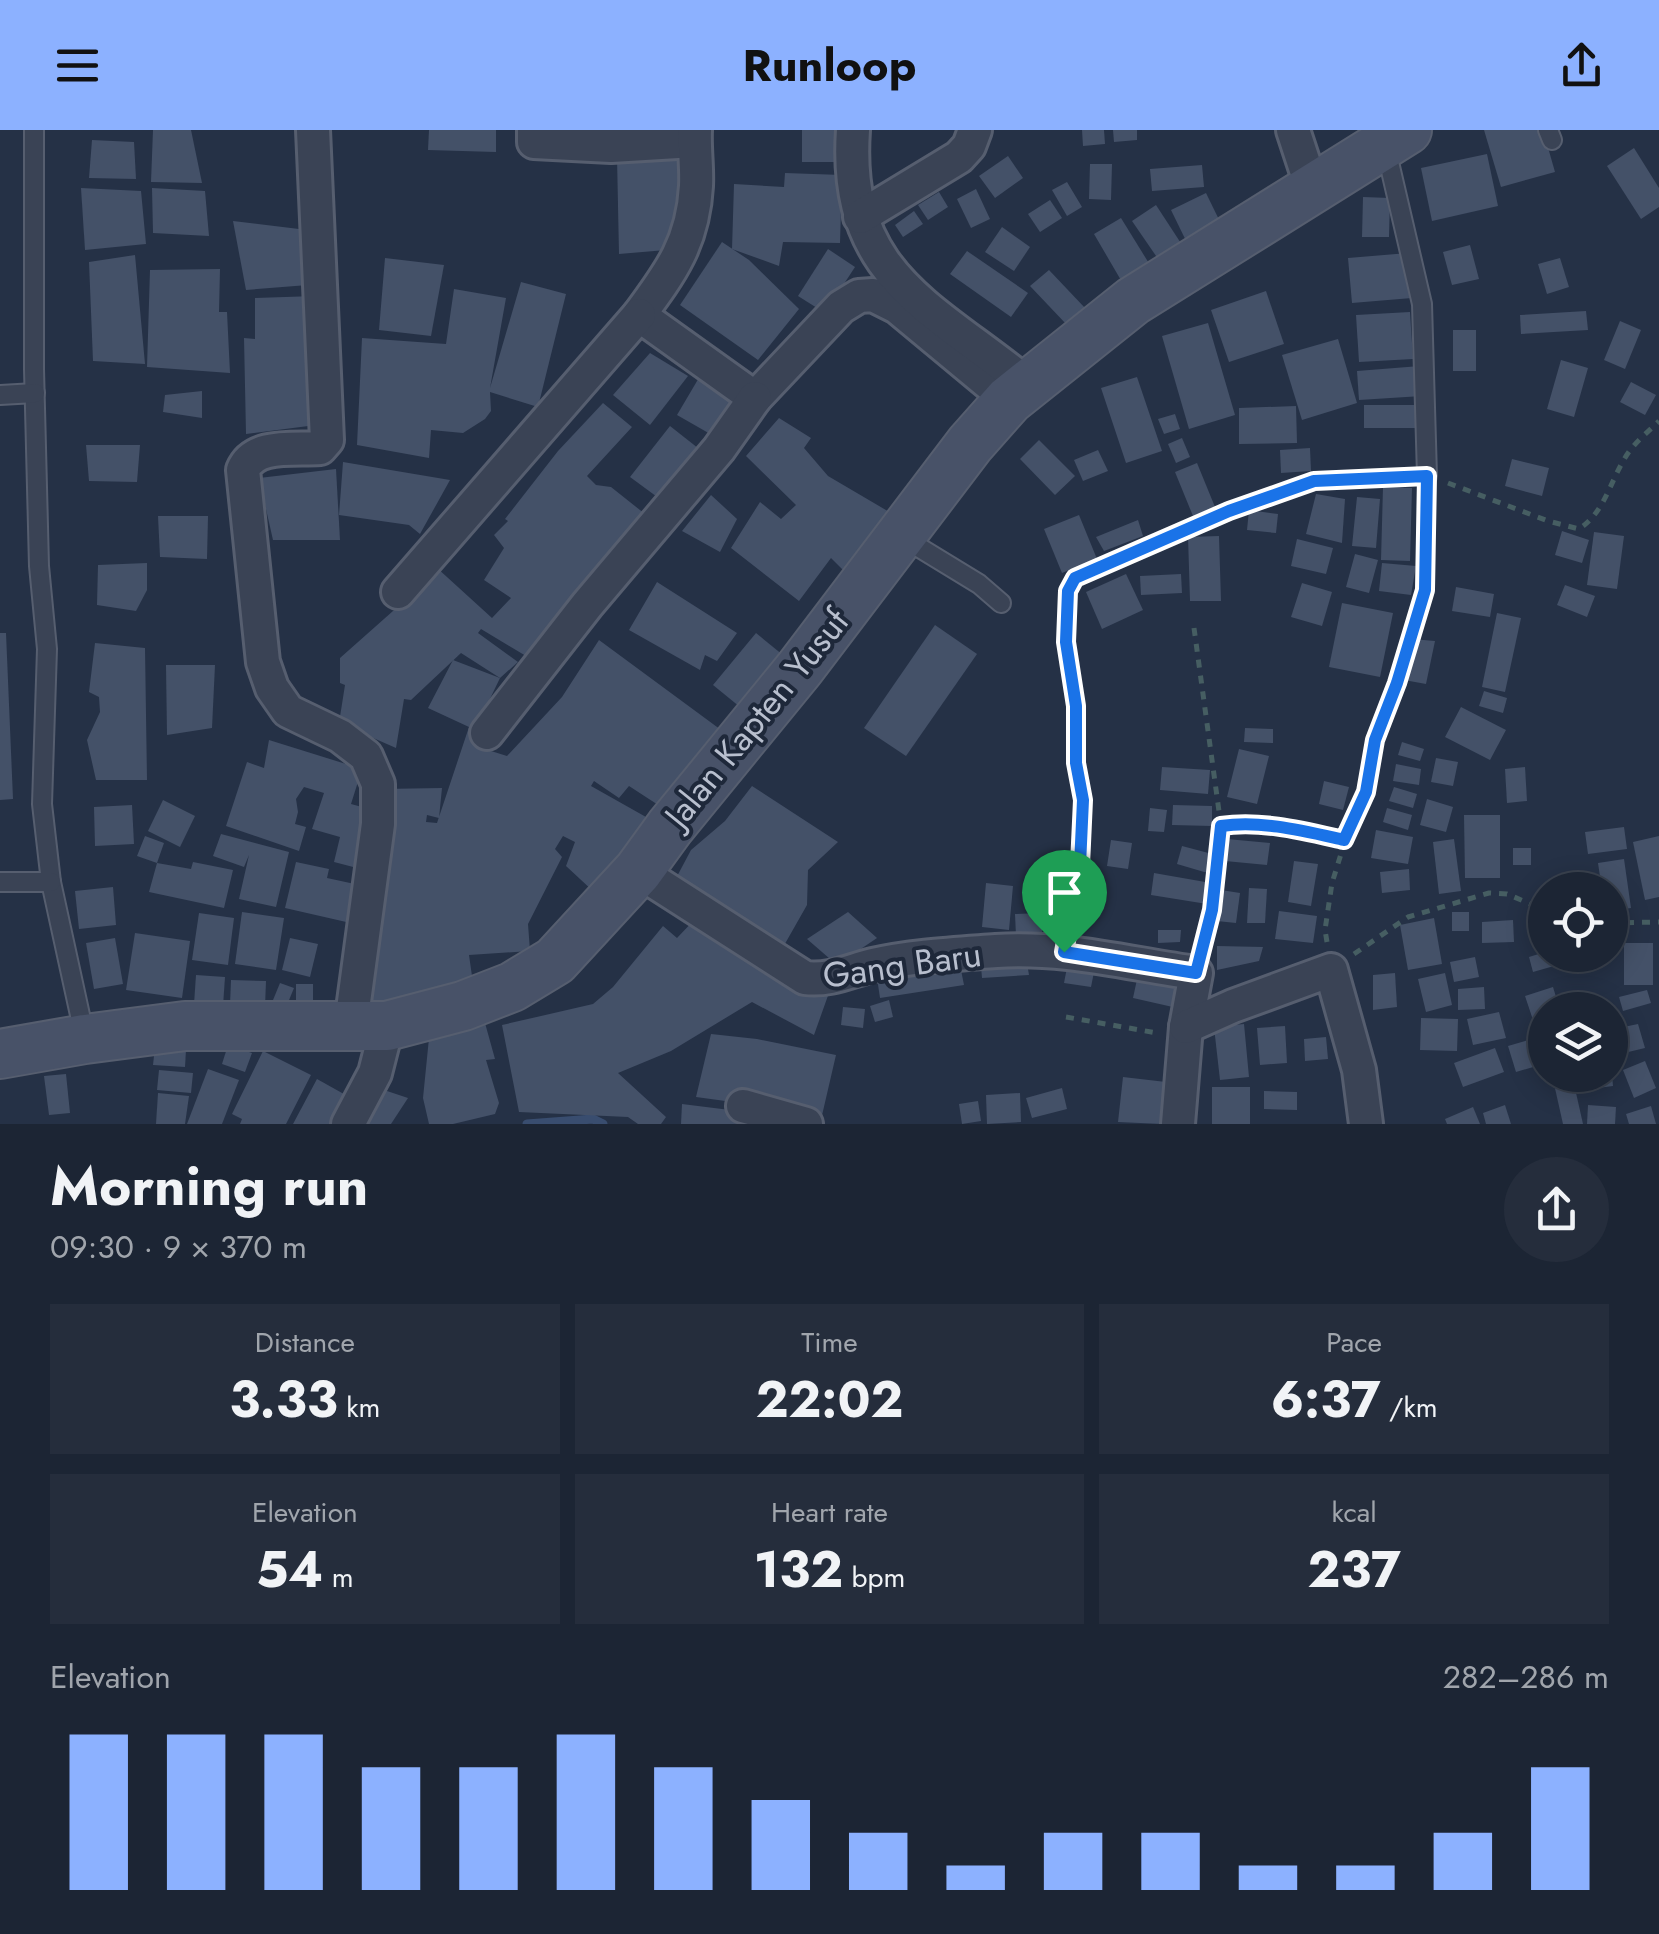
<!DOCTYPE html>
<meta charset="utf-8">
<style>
body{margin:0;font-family:Jost,sans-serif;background:#252d3c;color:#f1f3f6;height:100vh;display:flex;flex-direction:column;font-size:38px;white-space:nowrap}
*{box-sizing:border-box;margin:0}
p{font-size:32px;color:#a0a5ac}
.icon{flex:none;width:55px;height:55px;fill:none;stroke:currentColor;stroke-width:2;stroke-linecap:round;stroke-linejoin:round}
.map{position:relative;height:994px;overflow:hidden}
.sheet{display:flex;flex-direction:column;background:#1c2534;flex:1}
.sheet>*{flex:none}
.buttons{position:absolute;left:1528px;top:742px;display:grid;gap:20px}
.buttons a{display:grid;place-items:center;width:100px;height:100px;border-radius:50%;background:#1c2534;box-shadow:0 5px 25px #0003,0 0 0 2px #3a424f;font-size:50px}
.pin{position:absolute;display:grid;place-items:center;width:85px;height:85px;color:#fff;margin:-102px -42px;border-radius:50% 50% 50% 0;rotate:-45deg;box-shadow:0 0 10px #0007}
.pin .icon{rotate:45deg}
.round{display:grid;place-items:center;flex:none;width:105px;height:105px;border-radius:52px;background:#252d3c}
.summary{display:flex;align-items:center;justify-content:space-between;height:170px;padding:0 50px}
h1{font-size:55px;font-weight:700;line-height:75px}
.metrics{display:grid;grid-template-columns:repeat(3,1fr);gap:15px;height:170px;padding:10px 50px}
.metrics div{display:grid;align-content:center;border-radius:0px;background:#252d3c;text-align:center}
.metrics b{font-size:50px;font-weight:700}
.metrics small{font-size:28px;font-weight:400}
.metrics p{font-size:28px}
.chart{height:280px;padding:20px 50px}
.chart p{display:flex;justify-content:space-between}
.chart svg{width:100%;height:180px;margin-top:10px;stroke:#8cb1ff;stroke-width:6}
header{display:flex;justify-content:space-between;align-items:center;height:130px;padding:0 50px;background:#8cb1ff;color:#111;font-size:45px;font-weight:700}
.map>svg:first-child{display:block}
</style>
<header><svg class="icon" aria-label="menu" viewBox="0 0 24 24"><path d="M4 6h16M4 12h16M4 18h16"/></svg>Runloop<svg class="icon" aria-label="share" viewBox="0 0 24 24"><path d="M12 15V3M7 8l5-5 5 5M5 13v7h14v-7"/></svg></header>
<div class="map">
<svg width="1659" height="994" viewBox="0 0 1659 994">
<rect width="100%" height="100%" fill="#253146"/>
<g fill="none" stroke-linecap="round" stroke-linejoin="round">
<path stroke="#394d6f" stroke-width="9" d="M527,994L593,989L603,994"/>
</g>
<g fill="#445168">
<path d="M153,0H191L202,53L151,52Z"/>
<path d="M429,0H496V22L428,20Z"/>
<rect x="802" y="0" width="35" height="32"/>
<path d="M1082,0H1104L1105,14L1083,16Z"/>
<path d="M1113,0H1137V10L1114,12Z"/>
<path d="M1484,0H1543L1555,42L1501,57Z"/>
<path d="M92,10L134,12L136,49L89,48Z"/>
<path d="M1634,18L1659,58V77L1641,89L1607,36Z"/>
<path d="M1487,24L1498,76L1432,91L1421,38Z"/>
<path d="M1008,26L1023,48L995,68L979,46Z"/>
<path d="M617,27L683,31L678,119L619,124Z"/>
<path d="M1090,34H1112L1111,70L1089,69Z"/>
<path d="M1202,35L1204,57L1152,61L1150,39Z"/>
<path d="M785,43L842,45L840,113L783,112L779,136L732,119L734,54L784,57Z"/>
<path d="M1067,52L1082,77L1067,86L1052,60Z"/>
<path d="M81,58L141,61L146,114L85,120Z"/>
<path d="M152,58L205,61L209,106L153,103Z"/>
<path d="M976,59L990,89L971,98L957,69Z"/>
<path d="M939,62L948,77L928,90L918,75Z"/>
<path d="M1206,63L1226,104L1191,121L1171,80Z"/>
<path d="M1363,67L1390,68L1389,107H1362Z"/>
<path d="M1050,70L1062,88L1040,102L1028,84Z"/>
<path d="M1156,75L1188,124L1165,139L1132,91Z"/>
<path d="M914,81L923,94L903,107L895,95Z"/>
<path d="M1121,88L1150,135L1122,152L1094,104Z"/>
<path d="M233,91L299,99L308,155L246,160Z"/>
<path d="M1002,97L1030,117L1014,141L985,122Z"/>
<path d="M722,112L749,130L799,179L758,230L680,175Z"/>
<path d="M1470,115L1479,149L1452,155L1443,122Z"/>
<path d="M828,119L855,137L825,183L798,166Z"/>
<path d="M967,121L1028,163L1011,187L950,144Z"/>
<path d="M1408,123L1412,168L1352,173L1348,128Z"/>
<path d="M135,125L145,234L93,231L89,132Z"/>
<path d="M385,128L444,135L431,206L379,200Z"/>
<path d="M1560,128L1569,157L1547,164L1538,134Z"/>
<path d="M220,139L219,182H227L230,243L147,237L150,140Z"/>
<path d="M1049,140L1085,178L1067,195L1030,156Z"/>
<path d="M521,152L566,164L538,277L490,262L491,281L485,289L463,303L431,300L429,328L357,315L362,208L446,214L454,159L506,168L490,258Z"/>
<path d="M1266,161L1284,214L1229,232L1211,180Z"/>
<path d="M315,166L324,294L246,304L244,208L255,209V168Z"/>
<path d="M1586,181L1588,200L1521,204L1520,185Z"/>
<path d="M1410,182L1413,229L1359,232L1356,185Z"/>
<path d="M1620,191L1641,200L1625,239L1604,230Z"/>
<path d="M1208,193L1235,285L1189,299L1162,206Z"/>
<rect x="1453" y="200" width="23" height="41"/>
<path d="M1338,209L1357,273L1302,290L1282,225Z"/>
<path d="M650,223L688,246L650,295L613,265Z"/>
<path d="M1561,230L1588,238L1574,287L1547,279Z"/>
<path d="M1420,236L1422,266L1359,270L1357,241Z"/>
<path d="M700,246L741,270L719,309L677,285Z"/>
<path d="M1137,247L1162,321L1126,333L1101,258Z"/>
<path d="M1631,252L1656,265L1645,285L1620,272Z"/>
<path d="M202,261V288L163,282L165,265Z"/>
<path d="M603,273L632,297L587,346L596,355L611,357L645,384L606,440L599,434L536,532L481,499L478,503L518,532L500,548L461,523L411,570L404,569L396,618L339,593L345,555L340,553V528L402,473L436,437L492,488L511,468L484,450L504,418L494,405L508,391L505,389L558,321Z"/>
<rect x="1364" y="275" width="56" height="23"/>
<path d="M1296,276L1297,313L1239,314V278Z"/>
<path d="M1175,284L1180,299L1164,304L1158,289Z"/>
<path d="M779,288L811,308L804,318L828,346L891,383L848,445L831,428L799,471L731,418L760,372L781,389L796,375L746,326Z"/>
<path d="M670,296L703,322L664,372L630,347Z"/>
<path d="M1182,308L1190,327L1176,333L1168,314Z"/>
<path d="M1039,310L1075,346L1055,365L1020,329Z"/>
<path d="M86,315H140L137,352L89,351Z"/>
<path d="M1310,318L1311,341L1281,343L1280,320Z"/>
<path d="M1098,320L1108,341L1083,351L1074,330Z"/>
<path d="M1512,329L1549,338L1542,366L1505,356Z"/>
<path d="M343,332L450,350L420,404L409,395L339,385Z"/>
<path d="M1197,333L1215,377L1193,386L1175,342Z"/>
<path d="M336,339L340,410H273L259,348Z"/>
<path d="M1383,357L1412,358L1410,431L1381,430Z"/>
<path d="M1316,364L1345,369L1342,413L1306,404Z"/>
<path d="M711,365L737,389L720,422L682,401Z"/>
<path d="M1357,367L1380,369L1376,418L1352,416Z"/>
<path d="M1249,380L1278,384L1276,403L1247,400Z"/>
<path d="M1079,385L1097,429L1062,443L1044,399Z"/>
<path d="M158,386H208L207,429L160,427Z"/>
<path d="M1138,390L1143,406L1104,421L1096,407Z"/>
<path d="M1562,401L1589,410L1582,433L1555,425Z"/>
<path d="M1594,402L1624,406L1617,459L1587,455Z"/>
<path d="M1219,406L1221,471H1190L1188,407Z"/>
<path d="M1297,409L1333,418L1326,444L1291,436Z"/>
<path d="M1355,424L1378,430L1369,463L1346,457Z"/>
<path d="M147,433V460L136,481L97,475L98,435Z"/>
<path d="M1382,433L1416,436L1411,465L1379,461Z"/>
<path d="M1126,444L1143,480L1102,499L1086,462Z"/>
<path d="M1181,444L1182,463L1141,465L1140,446Z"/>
<path d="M657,452L737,503L717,531L705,525L700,540L629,500Z"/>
<path d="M1302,453L1332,462L1322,496L1291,487Z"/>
<path d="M1565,455L1595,466L1587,487L1557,475Z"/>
<path d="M1456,457L1494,464L1490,487L1452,481Z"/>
<path d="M1342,473L1393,483L1380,547L1329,537Z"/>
<path d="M1497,483L1521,488L1505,562L1482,557Z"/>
<path d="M935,495L977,524L906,626L864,598Z"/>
<path d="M0,503H6L13,669L0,670Z"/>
<path d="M756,503L794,534L751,586L713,555Z"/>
<path d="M1412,509L1435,511L1426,554L1404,550Z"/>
<path d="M599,510L732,608L672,684L629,656L619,668L594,651L591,656L646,687L594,762L566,736L575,712L563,706L555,719L562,727L528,794L530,821L469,825L474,860L414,876L363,874L368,797L383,789L382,659L442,658L439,688L427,685L426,692L437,693L469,597L428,578L453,530L500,548L475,600L492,610L491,621L507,626L562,567Z"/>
<path d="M95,513L145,518L147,650H96L87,610L100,582L99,567L89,562Z"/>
<path d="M166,535H215L212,598L167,605Z"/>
<path d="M1484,561L1507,568L1503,583L1479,576Z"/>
<path d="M1461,577L1506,600L1490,630L1445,607Z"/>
<path d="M1245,598L1273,599V613L1244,612Z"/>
<path d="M269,610L362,639L351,674L373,680L357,738L334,732L340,707L312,699L324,663L304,657L296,669L298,682L295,694L306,697L299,721L226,696L247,632L264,638Z"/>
<path d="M1402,612L1424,619L1420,631L1398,625Z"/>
<path d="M1239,619L1269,626L1257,674L1227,667Z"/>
<path d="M1436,628L1458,632L1453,656L1431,652Z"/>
<path d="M1396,634L1421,639L1419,655L1393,651Z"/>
<path d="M1162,637L1210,640L1208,664L1160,660Z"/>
<path d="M1525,637L1527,671L1507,673L1505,639Z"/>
<path d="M1324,651L1349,657L1343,680L1319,674Z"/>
<path d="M752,656L838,712L808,740L807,775L782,819L674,752L691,720L725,691Z"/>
<path d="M1394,657L1417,664L1413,678L1389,671Z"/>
<path d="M1427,669L1453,677L1446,702L1420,695Z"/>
<path d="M163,670L195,686L180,717L148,701Z"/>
<path d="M132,675L134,714L95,716L94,677Z"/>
<path d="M1173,675L1212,676V696L1172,695Z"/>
<path d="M1150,678L1167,680L1164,702L1148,701Z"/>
<path d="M1387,678L1412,685L1408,700L1383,692Z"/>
<path d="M1464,685H1500V748H1465Z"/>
<path d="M1624,697L1627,719L1588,724L1585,702Z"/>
<path d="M1376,700L1413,707L1408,734L1371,728Z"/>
<path d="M221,704L289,722L276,777L239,769L249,725L244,737L213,726Z"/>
<path d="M145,706L164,713L157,733L137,726Z"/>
<path d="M1659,706V767L1645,770L1633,712Z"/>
<path d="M1227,709L1270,713L1267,735L1225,731Z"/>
<path d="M1454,709L1461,761L1439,764L1433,712Z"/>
<path d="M1111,710L1132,713L1128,739L1107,736Z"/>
<path d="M1182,716L1216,725L1211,744L1177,734Z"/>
<rect x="1513" y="718" width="18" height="17"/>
<path d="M1624,729L1631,778L1610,781V760H1602L1598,733Z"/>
<path d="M1294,731L1318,734L1311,776L1288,772Z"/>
<path d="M193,732L233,740L224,778L149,762L157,733L191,739Z"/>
<path d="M296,732L329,739L327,748L364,756L355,794L285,778Z"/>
<path d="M1409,739L1410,760L1382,763L1380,742Z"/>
<path d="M1154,743L1211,753L1207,774L1151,765Z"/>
<path d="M1051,749L1072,752L1066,798L1045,796Z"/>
<path d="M986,753L1013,756L1009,800L982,797Z"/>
<path d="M113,757L116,795L79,799L75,761Z"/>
<path d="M1249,758L1267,759L1265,793H1247Z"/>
<path d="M1221,760L1240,763L1236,793L1217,791Z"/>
<path d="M1279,781L1317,786L1313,813L1275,809Z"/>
<path d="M242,782L284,788L276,840L235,834Z"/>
<path d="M848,782L877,808L837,835L807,809Z"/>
<rect x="1452" y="782" width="17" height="19"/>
<path d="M199,783L234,788L228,835L192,830Z"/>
<path d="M1042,783V805L1016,806L1015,784Z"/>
<path d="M697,787L830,860L814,905L752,872L671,921L618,943L666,987L661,994H638L628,987L519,982L502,895L593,874L613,857L663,796L677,808Z"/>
<path d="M1434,788L1442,834L1408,840L1400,795Z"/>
<path d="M1513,790L1514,812L1482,813V792Z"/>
<path d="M1158,800H1181L1180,812L1158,813Z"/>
<path d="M135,803L190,811L182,868L126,860Z"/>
<path d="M115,808L123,854L94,859L86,813Z"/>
<path d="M290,808L318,814L310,847L282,840Z"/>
<rect x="1624" y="813" width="29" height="42"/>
<path d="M1217,816L1263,817L1259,831L1217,840Z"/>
<path d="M1545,822L1550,825L1554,836L1533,842L1529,827Z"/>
<path d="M1069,827L1096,832L1091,857L1064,853Z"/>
<path d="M1475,827L1479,847L1454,852L1450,832Z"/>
<path d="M1027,833L1029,845L982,848L981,836Z"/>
<path d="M960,835L964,855L880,868L877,848Z"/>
<path d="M1139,840L1192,852L1186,880L1133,868Z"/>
<path d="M1395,843L1397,877L1373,880V845Z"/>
<path d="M1445,843L1452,875L1426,882L1418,849Z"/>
<path d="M196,845L225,847L223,876L194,874Z"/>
<path d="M231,850L266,851L265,877L230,875Z"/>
<path d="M280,853L294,858L287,875L273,870Z"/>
<rect x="296" y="854" width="17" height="26"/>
<path d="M1484,857L1485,879L1458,880V859Z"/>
<path d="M1553,857L1560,880H1545V896L1536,899L1525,866Z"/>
<path d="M1647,860L1651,873L1623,881L1619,867Z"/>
<path d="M889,870L893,887L875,892L870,876Z"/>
<path d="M843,877L865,879L863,898L841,895Z"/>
<path d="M1499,882L1506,908L1473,915L1467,889Z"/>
<path d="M1421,888L1458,889L1457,921L1420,920Z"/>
<path d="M485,893L495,929L486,930L499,973L495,984L453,994H429L423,968L429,908Z"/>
<path d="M1244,894L1249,947L1220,950L1214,897Z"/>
<path d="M1638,894L1645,918L1620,924L1614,899Z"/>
<path d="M1285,896L1287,933L1260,935L1257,898Z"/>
<path d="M711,904L757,909L836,925L820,994L740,973L696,967Z"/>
<path d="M1326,907L1328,929L1305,931L1304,909Z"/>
<path d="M1532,909L1540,935L1516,942L1508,916Z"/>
<path d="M228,915L252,923L245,942L222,934Z"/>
<path d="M155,917L186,920L185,937L153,935Z"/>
<path d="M1495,918L1504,942L1463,957L1454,933Z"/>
<path d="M263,921L311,945L286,994H240L242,989L232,984Z"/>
<path d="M1645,931L1656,958L1634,968L1623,940Z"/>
<path d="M208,939L239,950L222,994H187Z"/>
<path d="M159,940L193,943L191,963L157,960Z"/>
<path d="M66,944L70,983L49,985L44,946Z"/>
<path d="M1552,945H1572L1583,994H1563Z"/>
<path d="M1580,945H1612L1613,956L1582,960Z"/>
<path d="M1123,947L1166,952L1162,994L1118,992Z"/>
<path d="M317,949L351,968L337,994H293Z"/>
<rect x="1212" y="957" width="38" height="37"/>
<path d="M378,958L408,968L391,994H355Z"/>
<path d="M1062,958L1067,979L1032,988L1026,968Z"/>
<path d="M1264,961L1297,962V980L1264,979Z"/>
<path d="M158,963L189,966L185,994H156Z"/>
<path d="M1020,963L1021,992L987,994L986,965Z"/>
<path d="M978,971L981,991L962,994L959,974Z"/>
<path d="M682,974L738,981L759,994H681Z"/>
<path d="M1505,975L1511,994H1486L1483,983Z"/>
<path d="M1588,975L1616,977L1615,994H1587Z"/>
<path d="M1651,976L1656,994H1629L1626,984Z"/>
<path d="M1473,977L1480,994H1447L1445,989Z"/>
</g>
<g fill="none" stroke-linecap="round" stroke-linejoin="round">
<g stroke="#565e6f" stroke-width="22">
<g id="service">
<path d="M34,0V239L39,436L47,519L42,674L51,752L85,908"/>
<path d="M1548,0L1552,10"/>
<path d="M1385,15L1422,174L1427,346"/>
<path d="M0,265L35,263"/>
<path d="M902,407L979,454L1001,473"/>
<path d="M0,752H51"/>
</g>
</g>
<g stroke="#565e6f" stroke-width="38">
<g id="minor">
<path d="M313,0L327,310L320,318C294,320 254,313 243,340L263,532L272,558L288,581L340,606L366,626L378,654V694L351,894"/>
<path d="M534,0V12L611,16L694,11"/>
<path d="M695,0C694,19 697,37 696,56C693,112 671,142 639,185L755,268L841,177L859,166L873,165L897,177L1009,270"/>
<path d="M853,0C843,145 930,175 1027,254"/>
<path d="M1293,0L1312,58"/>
<path d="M860,87L959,27L969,16L975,0"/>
<path d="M398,462L639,185"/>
<path d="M487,603L587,475L719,319L755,268"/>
<path d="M638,741L805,848C830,851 849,841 873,835C912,826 955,824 996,821C1063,816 1130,834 1196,843L1186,897L1178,994"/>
<path d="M1186,897L1233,876L1331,840L1359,940L1366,994"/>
<path d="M743,976L806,994"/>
<path d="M348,994L375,943L387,896"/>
</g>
</g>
<g stroke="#565e6f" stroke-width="52">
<path id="secondary" d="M0,924L85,909L185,896H387L463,876L512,857L555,831L638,741L670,697L800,538L970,314L1009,270L1133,171L1407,0"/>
</g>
<g stroke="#465e62" stroke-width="5" stroke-dasharray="8 8" stroke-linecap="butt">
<path d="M1448,353L1548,391L1579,399C1607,381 1611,345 1631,319C1639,309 1650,300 1659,291"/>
<path d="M1194,498L1221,696L1212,780L1203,816"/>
<path d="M1221,696C1262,690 1304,701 1345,711"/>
<path d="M1610,793L1659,792"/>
<path d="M1069,794L1080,735L1083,669L1076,633V576L1066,513L1067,461L1075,448L1229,381L1314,351L1408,346"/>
<path d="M1327,812L1325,800L1332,753L1345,711L1366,662L1375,610L1425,460L1427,369"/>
<path d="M1354,824L1408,787L1489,763L1507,764L1545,780"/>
<path d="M1066,887L1157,903"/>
</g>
<use href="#service" stroke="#3a4355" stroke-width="18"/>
<use href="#minor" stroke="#3a4355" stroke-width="32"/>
<use href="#secondary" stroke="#485268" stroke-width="48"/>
</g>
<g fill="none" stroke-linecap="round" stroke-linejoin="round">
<g stroke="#fff" stroke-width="20">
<path id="route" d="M1427,346L1425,460L1397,553L1375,610L1366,662L1344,710C1304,701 1262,690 1221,696L1212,780L1196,843L1064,822L1080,735L1083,670L1076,633V576L1066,512L1068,461L1075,448L1229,381L1314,351Z"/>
</g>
<use href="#route" stroke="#1a73e8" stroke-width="12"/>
</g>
<g text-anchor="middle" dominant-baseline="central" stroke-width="8" stroke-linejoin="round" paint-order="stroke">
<g font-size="35" fill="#b8bfce" stroke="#1e283a">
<text transform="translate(757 588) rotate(-51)">Jalan Kapten Yusuf</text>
<text transform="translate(902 835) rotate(-8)">Gang Baru</text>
</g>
</g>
</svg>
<div class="buttons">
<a><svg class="icon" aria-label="locate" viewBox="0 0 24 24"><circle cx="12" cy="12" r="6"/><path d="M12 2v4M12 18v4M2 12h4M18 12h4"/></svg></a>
<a><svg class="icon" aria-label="layers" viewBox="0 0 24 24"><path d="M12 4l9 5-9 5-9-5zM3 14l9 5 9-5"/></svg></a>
</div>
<div class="pin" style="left:1064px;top:822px;background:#1e9e55"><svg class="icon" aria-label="arrive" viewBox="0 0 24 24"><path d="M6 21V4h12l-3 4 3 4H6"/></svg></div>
</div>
<section class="sheet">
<div class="summary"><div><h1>Morning run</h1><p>09:30 · 9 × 370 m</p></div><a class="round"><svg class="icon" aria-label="share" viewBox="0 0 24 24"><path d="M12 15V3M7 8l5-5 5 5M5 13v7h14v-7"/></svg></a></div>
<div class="metrics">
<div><p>Distance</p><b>3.33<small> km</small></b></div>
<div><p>Time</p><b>22:02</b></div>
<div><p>Pace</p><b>6:37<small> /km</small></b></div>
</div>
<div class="metrics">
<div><p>Elevation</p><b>54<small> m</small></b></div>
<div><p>Heart rate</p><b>132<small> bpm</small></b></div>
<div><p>kcal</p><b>237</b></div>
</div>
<div class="chart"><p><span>Elevation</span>282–286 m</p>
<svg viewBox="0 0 160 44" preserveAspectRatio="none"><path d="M5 44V6M15 44V6M25 44V6M35 44V14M45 44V14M55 44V6M65 44V14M75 44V22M85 44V30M95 44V38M105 44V30M115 44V30M125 44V38M135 44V38M145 44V30M155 44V14"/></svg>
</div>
</section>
